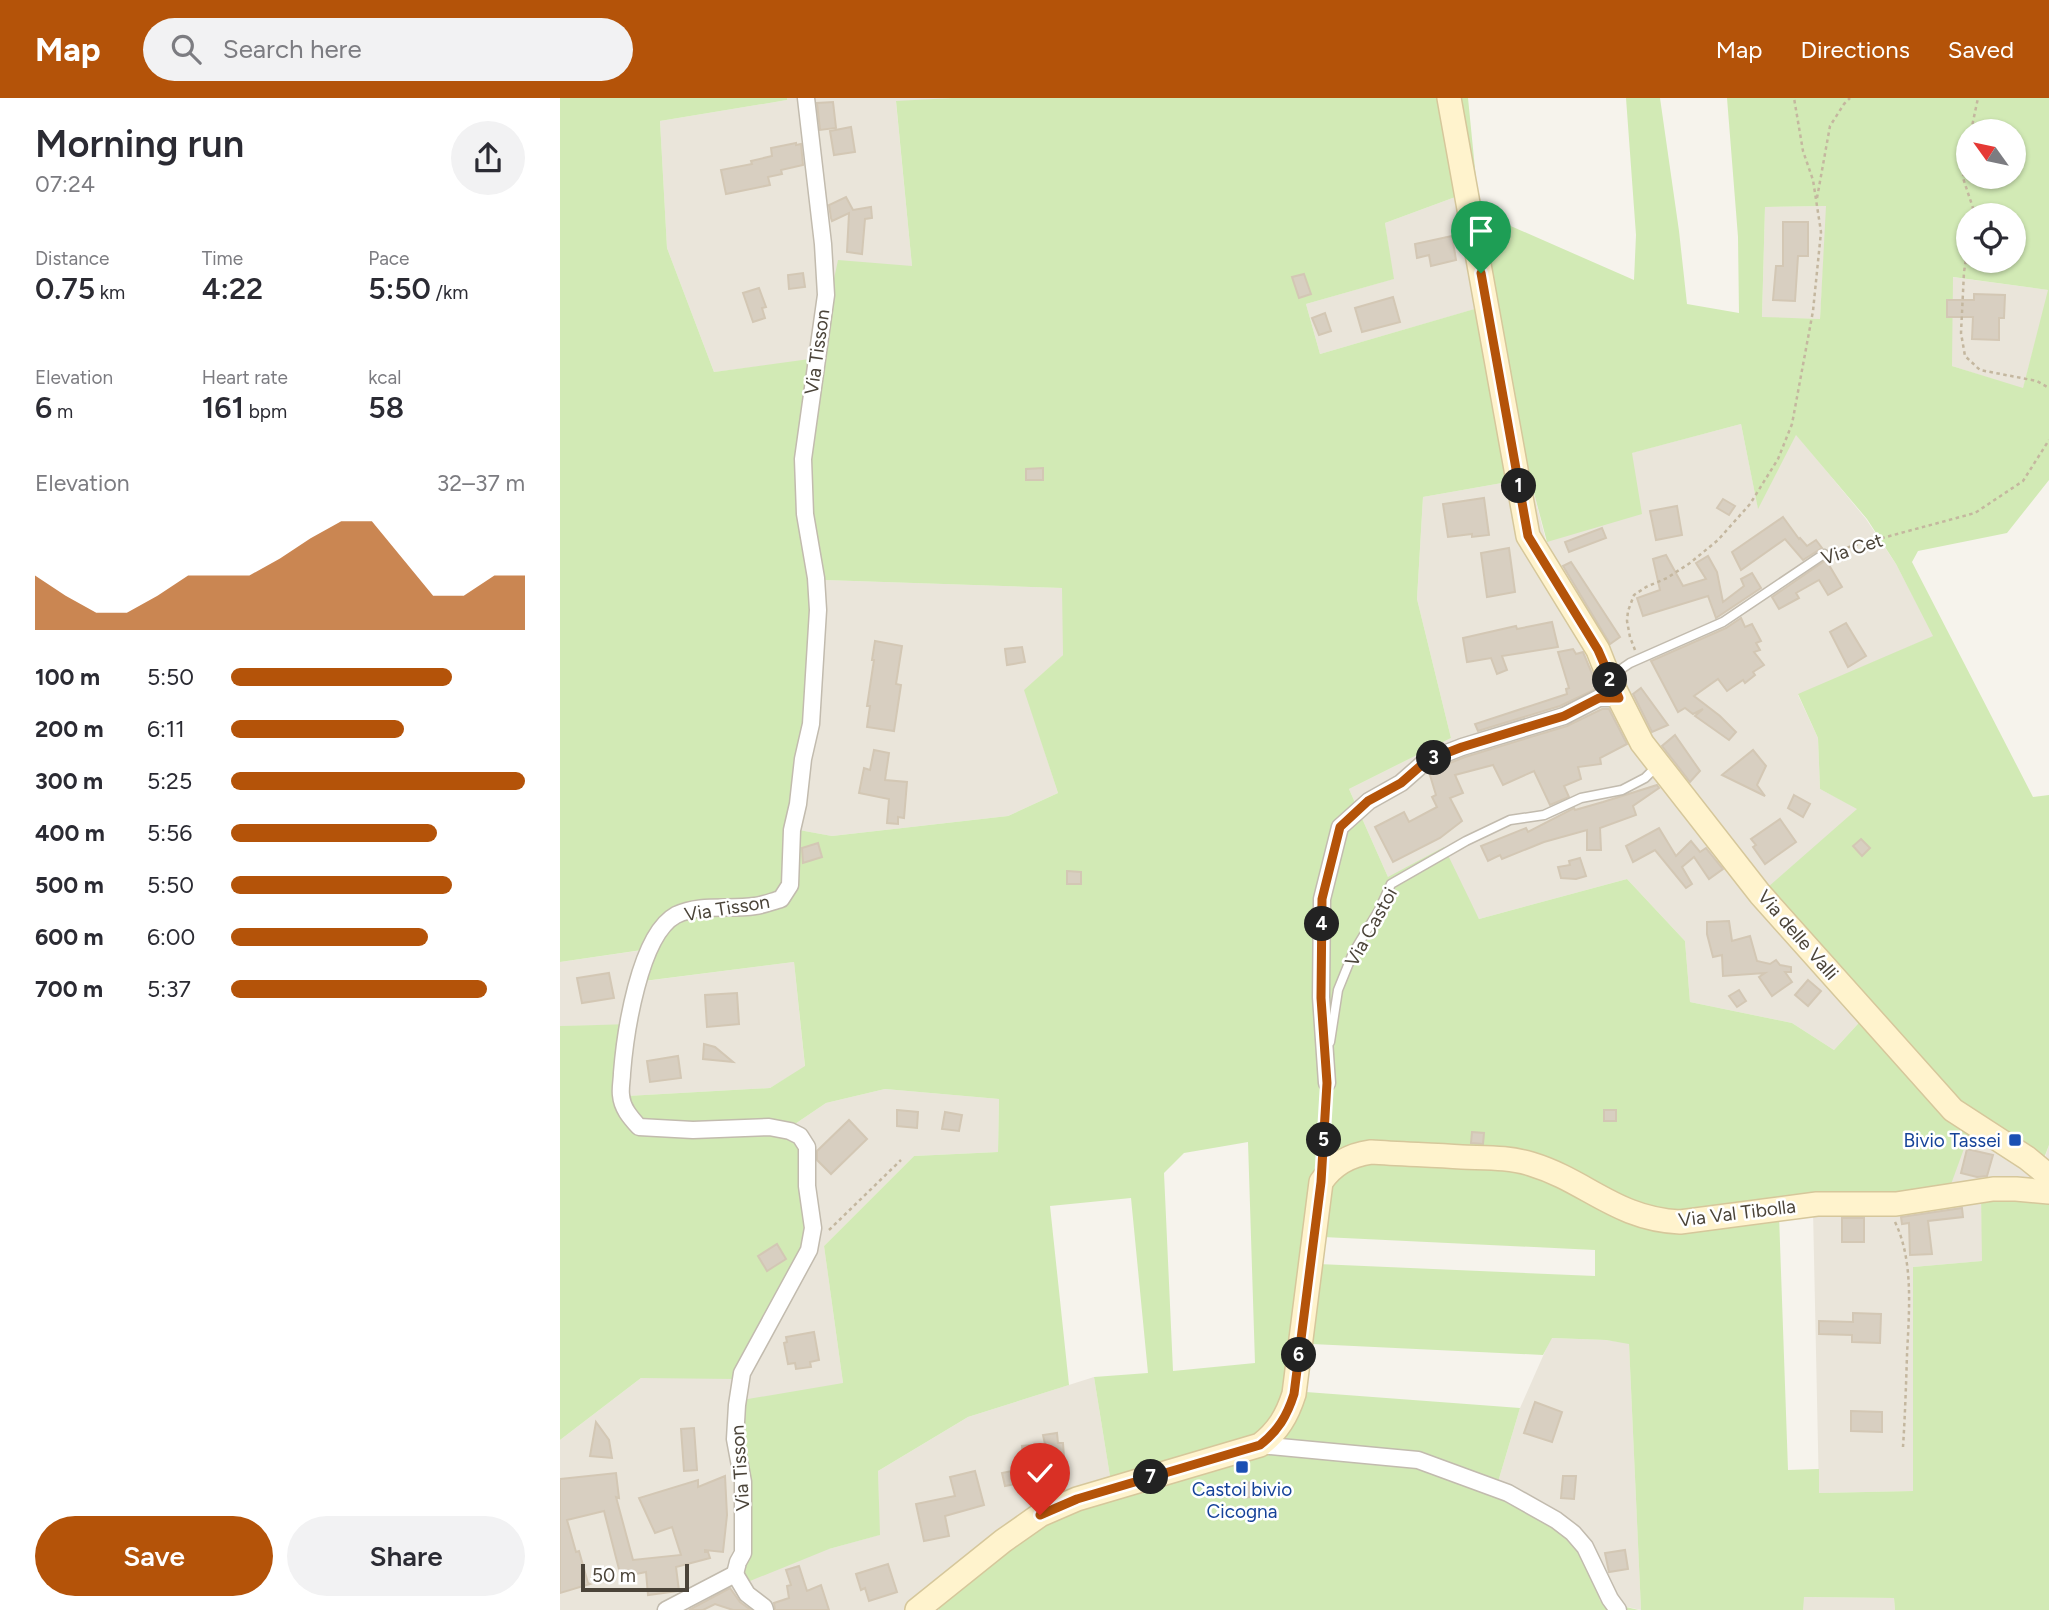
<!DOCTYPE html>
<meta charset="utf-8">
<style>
body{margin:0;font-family:Figtree,sans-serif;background:#f2f2f3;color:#2b2b33;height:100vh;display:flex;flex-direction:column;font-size:26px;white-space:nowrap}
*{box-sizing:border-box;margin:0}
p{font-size:23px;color:#7c7c81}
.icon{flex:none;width:38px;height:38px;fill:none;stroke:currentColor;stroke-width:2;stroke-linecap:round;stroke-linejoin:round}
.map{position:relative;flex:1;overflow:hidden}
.sheet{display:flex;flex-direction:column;background:#fff;width:560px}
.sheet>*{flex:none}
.needle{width:46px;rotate:303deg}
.controls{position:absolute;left:1396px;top:21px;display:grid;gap:14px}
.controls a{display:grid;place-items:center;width:70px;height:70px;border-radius:50%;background:#fff;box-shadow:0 2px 5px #0004;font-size:35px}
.scale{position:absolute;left:21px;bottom:18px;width:108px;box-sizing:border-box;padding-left:7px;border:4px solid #4b4439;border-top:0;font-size:19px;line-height:24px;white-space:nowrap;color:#4b4439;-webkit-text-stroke:5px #fff;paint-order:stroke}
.pin{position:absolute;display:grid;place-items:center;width:60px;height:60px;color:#fff;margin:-72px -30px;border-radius:50% 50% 50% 0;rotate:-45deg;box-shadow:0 0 7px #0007}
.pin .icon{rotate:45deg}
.km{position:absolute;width:35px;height:35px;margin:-18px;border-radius:50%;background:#222;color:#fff;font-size:19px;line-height:35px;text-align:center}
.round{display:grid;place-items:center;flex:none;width:74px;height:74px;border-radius:37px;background:#f2f2f3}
.head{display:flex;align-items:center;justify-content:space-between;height:119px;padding:0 35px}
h1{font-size:38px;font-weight:600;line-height:52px}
.stats{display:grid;grid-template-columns:repeat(3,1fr);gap:10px;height:119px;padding:7px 35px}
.stats div{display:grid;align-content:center}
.stats b{font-size:30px;font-weight:600}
.stats small{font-size:19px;font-weight:400}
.stats p{font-size:19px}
.chart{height:196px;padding:14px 35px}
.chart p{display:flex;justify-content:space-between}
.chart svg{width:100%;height:126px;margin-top:7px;fill:#b45309;opacity:.7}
.action{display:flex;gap:14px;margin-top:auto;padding:14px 35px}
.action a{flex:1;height:80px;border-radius:42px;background:#b45309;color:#fff;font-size:28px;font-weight:600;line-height:80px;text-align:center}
.action a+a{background:#f2f2f3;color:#2b2b33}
ul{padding:0 35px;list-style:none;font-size:23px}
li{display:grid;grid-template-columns:112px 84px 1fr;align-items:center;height:52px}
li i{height:18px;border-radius:9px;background:#b45309}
header{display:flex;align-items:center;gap:42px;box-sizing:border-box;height:98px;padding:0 35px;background:#b45309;color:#fff}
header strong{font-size:33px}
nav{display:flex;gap:38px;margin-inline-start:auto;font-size:24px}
.search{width:490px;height:63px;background:#f2f2f3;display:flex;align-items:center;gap:18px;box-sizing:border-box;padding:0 24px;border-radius:38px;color:#7c7c81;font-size:26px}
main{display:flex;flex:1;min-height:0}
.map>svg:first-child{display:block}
</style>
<header>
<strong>Map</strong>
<div class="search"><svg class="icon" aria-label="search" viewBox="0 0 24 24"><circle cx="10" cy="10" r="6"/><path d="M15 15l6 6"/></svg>Search here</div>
<nav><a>Map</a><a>Directions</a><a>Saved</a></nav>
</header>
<main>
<section class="sheet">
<div class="head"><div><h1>Morning run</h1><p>07:24</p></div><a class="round"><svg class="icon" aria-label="share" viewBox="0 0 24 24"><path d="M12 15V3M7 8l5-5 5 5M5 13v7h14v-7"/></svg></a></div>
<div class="stats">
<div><p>Distance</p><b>0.75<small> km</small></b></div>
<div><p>Time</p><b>4:22</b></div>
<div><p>Pace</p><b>5:50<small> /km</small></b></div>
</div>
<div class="stats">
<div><p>Elevation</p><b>6<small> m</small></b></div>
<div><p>Heart rate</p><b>161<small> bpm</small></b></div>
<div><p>kcal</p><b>58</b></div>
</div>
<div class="chart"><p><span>Elevation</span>32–37 m</p>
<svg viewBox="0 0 160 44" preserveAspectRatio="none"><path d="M0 44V25L10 32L20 38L30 38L40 32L50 25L60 25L70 25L80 19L90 12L100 6L110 6L120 19L130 32L140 32L150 25L160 25V44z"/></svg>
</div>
<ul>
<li><b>100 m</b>5:50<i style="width:75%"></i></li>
<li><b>200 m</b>6:11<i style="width:59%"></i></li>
<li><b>300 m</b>5:25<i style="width:100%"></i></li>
<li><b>400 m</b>5:56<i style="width:70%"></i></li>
<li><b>500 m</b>5:50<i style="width:75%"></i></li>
<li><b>600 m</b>6:00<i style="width:67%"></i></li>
<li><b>700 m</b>5:37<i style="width:87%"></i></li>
</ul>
<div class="action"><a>Save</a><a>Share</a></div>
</section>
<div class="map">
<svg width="1489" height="1512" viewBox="0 0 1489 1512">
<rect width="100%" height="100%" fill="#f6f3ec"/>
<g fill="#eae5da">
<path d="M227,0H392L336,4L352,168L258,261L154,274L107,150L100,23L227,2Z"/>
<path d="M917,91L936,205L760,256L746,206L833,181L825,125Z"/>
<path d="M1267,108L1260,221L1202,220L1205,109Z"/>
<path d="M1392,179L1489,192L1463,291L1392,268Z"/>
<path d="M1181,326L1198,410L1236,336L1306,421L1336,466L1374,538L1238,597L1258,640L1260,691L1297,710L1307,916L1274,952L1232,925L1130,904L1125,843L1067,781L919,821L907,798L828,779L789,691L891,640L857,501L863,399L970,380L986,443L1071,355Z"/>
<path d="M264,482L503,490V557L465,592L498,695L448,718L272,738L239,732Z"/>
<path d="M83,852L85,883L234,864L245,969L210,990L67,998L73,927L0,928V864Z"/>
<path d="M325,991L439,1001L438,1054L354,1058L264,1148L283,1285L269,1451L319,1437L318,1373L408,1319L534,1279L553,1397L377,1505L379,1512H0V1342L81,1280H175L251,1083L235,1026L266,1005Z"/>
<path d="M1414,1023L1481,1071L1489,1047V1088L1421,1100L1423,1163L1353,1169V1393L1259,1395L1253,1112Z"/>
<path d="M991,1240L1046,1242L1069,1245L1081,1512L1040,1503L1036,1481L935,1394L960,1310Z"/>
<path d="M1243,1499L1334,1500L1335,1512H1243Z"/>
</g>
<path fill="#d2eab5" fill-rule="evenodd" d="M0,0H227V2L100,23L107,150L154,274L257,260L278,162L352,168L336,3L392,0H908L917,91L825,125L834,181L746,206L760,256L935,205L921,115L1074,182L1076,137L1066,0H1100L1119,133L1127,206L1179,215L1178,139L1167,0H1489V382L1447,435L1358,453L1352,464L1473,699L1489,697V1047L1480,1071L1414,1023L1390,1089L1219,1117L1228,1372L1259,1371V1395L1353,1393V1169L1422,1163L1421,1100L1489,1088V1512H1335L1334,1500L1244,1499L1243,1512H1081L1069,1246L1046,1242L992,1240L983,1257L752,1246L746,1294L960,1310L935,1394L1005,1435L1036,1481L1040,1503L1079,1512H379L377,1505L467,1432L553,1397L534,1279L588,1275L571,1100L490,1108L509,1287L408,1319L318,1373L320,1437L269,1451L190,1483L178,1464L182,1302L283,1285L264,1148L354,1058L438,1054L439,1001L325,991L266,1005L235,1026L251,1083L253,1156L175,1281L81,1280L0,1342V928L73,926L67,998L210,990L245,968L234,864L84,883L82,852L0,864ZM1409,33H1454V79H1409ZM1266,108L1260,221L1202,219L1205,109ZM1409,117H1454V163H1409ZM1393,179L1488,192L1463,290L1392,268ZM1181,326L1198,411L1236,337L1307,421L1336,466L1373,538L1238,596L1258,640L1260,691L1297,711L1200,796L1307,916L1274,952L1232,925L1130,904L1125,843L1067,781L919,821L884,749L828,779L789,691L891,640L857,501L863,399L970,380L987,444L1082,416L1072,355ZM264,482L502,490L503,557L464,592L498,695L448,718L272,738L239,732ZM688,1044L695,1265L613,1273L604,1075L624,1055ZM763,1139L1035,1152V1178L758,1166Z"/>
<g fill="#d8cfc1" stroke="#d3c7b4" stroke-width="2">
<path d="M273,4L276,30L260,32L257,5Z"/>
<path d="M291,29L295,54L274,57L270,33Z"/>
<path d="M236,45V47L241,46L243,67L221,72L222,76L208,79L210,87L166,96L161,72L192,66L191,63L212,58L211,50Z"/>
<path d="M286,99L293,112L311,109L312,120L305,121L302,156L287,154L289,115L272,123L271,120L269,107Z"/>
<path d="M1223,124H1248V158H1238L1235,203L1213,202L1216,168H1223Z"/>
<path d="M892,138L896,162L871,168L869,157L857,160L855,146Z"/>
<path d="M243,175L245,189L229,191L228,177Z"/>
<path d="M744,176L751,196L739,200L732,179Z"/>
<path d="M199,190L206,209L202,210L205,220L193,224L183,195Z"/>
<path d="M1414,196L1445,197L1444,220H1439V242L1412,241L1413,219H1387V202H1414Z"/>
<path d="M833,199L840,224L802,234L795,210Z"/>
<path d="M765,215L771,233L759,237L752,220Z"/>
<path d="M483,370V382H466V371Z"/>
<path d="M924,400L929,437L912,439V436L888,439L883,406Z"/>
<path d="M1163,401L1175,408L1169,417L1157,410Z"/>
<path d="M1117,408L1122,437L1096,442L1090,413Z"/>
<path d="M1223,419L1239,441L1240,440L1247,448L1256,442L1262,450L1243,462L1225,441L1181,472L1172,454Z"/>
<path d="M1042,430L1046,440L1009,454L1005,444Z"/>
<path d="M949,450L955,494L927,499L921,455Z"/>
<path d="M1106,457L1123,488L1146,481L1136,465L1148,458L1157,474L1163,504L1184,488L1181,481L1192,475L1201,490L1156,520L1148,498L1083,518L1077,500L1100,492L1093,461Z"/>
<path d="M1266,462L1282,489L1268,497L1259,482L1236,495L1239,500L1219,511L1212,499Z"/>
<path d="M1011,464L1060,539L1050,546L1003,468Z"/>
<path d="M1181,520L1185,529L1192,526L1201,543L1196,545L1200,552L1194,554L1204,567L1193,574L1195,577L1185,585L1183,582L1167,593L1158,581L1134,598L1160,618L1176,634L1169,642L1135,618L1143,611L1133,616L1125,610L1118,614L1091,563L1166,530Z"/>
<path d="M992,524L998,549L942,558L947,572L937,576L931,560L907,564L903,540L956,528L957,531Z"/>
<path d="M1286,525L1306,558L1288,569L1270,534Z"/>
<path d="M315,543L342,548L336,586L341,587L334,633L307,629L310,608H307L314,562H312Z"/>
<path d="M462,549L465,564L447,567L445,551Z"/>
<path d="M1013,551L1016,556L1023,554L1038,590L1000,608L918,633L915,626L1007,596L1006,591L1009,590L998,554Z"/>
<path d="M1081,590L1108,627L1092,634L1073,596Z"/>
<path d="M1042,611H1049L1067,646L1040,660L1041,666L1018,669L1021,681L1004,688L1009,699L990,707L974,673L943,687L933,667L895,677L903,695L890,700L902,723L880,740L833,764L815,729L844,714L849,724L877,709L872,699L876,697L869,674L872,672L905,659L1007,628Z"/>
<path d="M1115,637L1140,673L1130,684L1102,648Z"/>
<path d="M314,652L329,655L325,682L347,684L344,720L338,719V726L327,725L329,701L299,695L304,670L310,672Z"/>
<path d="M1193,652L1206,668L1197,687L1205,698L1162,677Z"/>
<path d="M1097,687L1099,690L1073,708L1076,717L1040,730L1041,752H1027V732L984,744L942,761L940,757L928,763L921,748L966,730L968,734L1014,710L1015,712L1043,704Z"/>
<path d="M1234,697L1250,706L1243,719L1228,710Z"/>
<path d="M1220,721L1236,744L1205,766L1193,749L1196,747L1191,741Z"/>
<path d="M1099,730L1116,758L1131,743L1140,754L1146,750L1163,771L1149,781L1134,759L1122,769L1132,786L1126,790L1095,752L1073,764L1066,748Z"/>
<path d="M1301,741L1310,750L1302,758L1293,748Z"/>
<path d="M258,745L262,759L243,765L242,750Z"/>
<path d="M1020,760L1026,778L1016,781L1001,780L998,769L1010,767L1009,763Z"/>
<path d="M507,773L521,774V786H507Z"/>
<path d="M1169,823L1172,843L1190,838L1197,863L1210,866L1216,862L1220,867L1231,869V874H1225L1232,884L1212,898L1199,879L1205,875L1163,878L1162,857L1153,859L1147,836V824Z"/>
<path d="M49,875L54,900L22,905L17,880Z"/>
<path d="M1248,882L1261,893L1248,908L1235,897Z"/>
<path d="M1179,892L1186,903L1177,909L1169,898Z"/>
<path d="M177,895L179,926L147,929L145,897Z"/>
<path d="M144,946L155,949L173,964L143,961Z"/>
<path d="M118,958L121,980L90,984L87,963Z"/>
<path d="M337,1012L358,1014L357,1030L337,1028Z"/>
<rect x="1044" y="1012" width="12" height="11"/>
<path d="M385,1014L402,1017L399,1033L382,1031Z"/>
<path d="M289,1022L307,1041L271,1076L257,1062V1053Z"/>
<path d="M912,1034L924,1035L923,1046L911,1045Z"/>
<path d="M1407,1051L1433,1057L1427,1078L1417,1079L1401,1075Z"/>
<path d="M1402,1110L1403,1119L1368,1123L1372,1156L1350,1157L1349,1125L1342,1126L1341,1119Z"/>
<rect x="1282" y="1120" width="22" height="24"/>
<path d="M217,1146L226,1161L207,1173L198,1158Z"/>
<path d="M1293,1215L1321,1216L1320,1245L1292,1244V1237L1259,1236V1223L1293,1224Z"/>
<path d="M254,1234L259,1262L250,1264L251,1269L236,1271L235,1265L228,1266L224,1245L227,1244L226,1239Z"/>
<path d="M975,1304L1002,1314L992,1344L964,1335Z"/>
<path d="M1291,1313L1322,1314V1334L1291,1333Z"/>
<path d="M36,1324L49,1342L52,1360L30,1358Z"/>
<path d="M134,1330L137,1372L124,1373L121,1331Z"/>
<path d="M497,1335L498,1345H503L505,1375L464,1379L462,1348L485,1346L483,1337Z"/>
<path d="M457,1372L460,1385L445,1388L442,1375Z"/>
<path d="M415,1373L424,1407L385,1418L389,1438L364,1443L356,1406L395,1398L390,1379Z"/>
<path d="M56,1375L59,1400L56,1399L73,1462L121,1457L112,1429L95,1435L79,1400L138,1382V1389L165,1378L167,1417L163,1454L145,1452V1454H148L150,1460L116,1469L119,1493L88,1497L86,1474L61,1479L44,1413L7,1422L16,1454L19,1453L28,1485L30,1486L0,1495V1381Z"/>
<path d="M1003,1378H1016L1014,1401L1001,1400Z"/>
<path d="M696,1384L698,1398L683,1400L681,1385Z"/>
<path d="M1065,1452L1068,1471L1049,1474L1045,1455Z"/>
<path d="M328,1466L337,1494L309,1503L305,1490L301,1492L296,1476Z"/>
<path d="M239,1468L247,1493L261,1487L269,1512H215L214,1505L229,1500L227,1488L231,1487L226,1472Z"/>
<path d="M170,1490L180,1504L191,1512H173L155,1506L143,1512H129Z"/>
</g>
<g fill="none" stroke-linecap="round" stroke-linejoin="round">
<g stroke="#c2bbae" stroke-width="11">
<g id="lane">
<path d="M1051,578L1070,565L1163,524L1264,456"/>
<path d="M770,944L778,892L793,855L819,812L831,786L906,743L950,722L984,717L1021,700L1062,692L1085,680L1097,668"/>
<path d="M762,1074L767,982"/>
</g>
</g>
<g stroke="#c2bbae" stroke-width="19">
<g id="street">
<path d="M767,985L761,899L762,801L780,729L809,703L841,685L866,663L902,649L1004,618L1039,600H1059"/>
<path d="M700,1347L858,1362L948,1395L996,1422L1013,1435L1025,1449L1050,1501L1058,1512"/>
<path d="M175,1476L178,1464L183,1455V1384L175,1341L177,1307L182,1275L249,1152L253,1130L247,1088V1049L240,1038L230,1033L209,1029L133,1032L79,1029C70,1019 62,1010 61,997C60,990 62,982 62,975C65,937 79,837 116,817C141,805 169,812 195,808C204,807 213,803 221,801L230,787L232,732L238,706L243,661L251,626L258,512L256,480L245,416L243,361L266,197L263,146L246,0"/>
<path d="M175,1476L187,1496L204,1509L205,1512"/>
<path d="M106,1512L175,1476"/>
</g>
</g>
<g stroke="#d6c79b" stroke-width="26">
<g id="secondary">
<path d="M889,0L968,438L1038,552L1049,580L1082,645L1200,796L1393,1012L1467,1060L1489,1078"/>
<path d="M357,1512L443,1443L480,1417L517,1401L700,1347C718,1333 727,1318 734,1296L761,1084C773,1066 789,1057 811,1054C841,1056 871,1057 902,1059C925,1060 949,1059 971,1066C1027,1083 1056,1121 1120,1124L1257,1106H1336L1433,1091H1456L1489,1094"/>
</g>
</g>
<g stroke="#c4b79f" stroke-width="2.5" stroke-dasharray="3.5 3.5" stroke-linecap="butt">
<path d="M1411,33L1418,0"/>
<path d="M1409,40L1403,80L1413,110L1412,117"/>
<path d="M1257,100L1270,28L1284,6L1290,0"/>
<path d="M1409,142L1404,174L1401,235L1405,258L1420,272L1477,283L1489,290"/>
<path d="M1274,453L1415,415L1463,383L1489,342"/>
<path d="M1075,552L1070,539L1067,523L1068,513L1074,497L1086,489L1107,480L1130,465L1158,442L1190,406L1218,361L1232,326L1253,213L1261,134L1253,82L1243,53L1234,0"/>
<path d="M1335,1124C1354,1163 1349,1214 1347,1257C1346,1288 1345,1318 1343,1349"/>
<path d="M269,1132L341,1062"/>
</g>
<use href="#lane" stroke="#fff" stroke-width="8"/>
<use href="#street" stroke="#fff" stroke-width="16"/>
<use href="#secondary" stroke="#fff3cd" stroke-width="23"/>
</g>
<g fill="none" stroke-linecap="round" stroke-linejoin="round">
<g stroke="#fff" stroke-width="14">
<path id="route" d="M480,1417L517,1401L700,1347C718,1333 727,1318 734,1296L761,1084L767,985L761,900L762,801L780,729L808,703L841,685L866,663L902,649L1004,618L1039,600H1059L1038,552L968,438L921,175"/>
</g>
<use href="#route" stroke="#b45309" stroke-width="9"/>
</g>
<g fill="#1a4fb4" stroke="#fff" stroke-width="2.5">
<rect x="1448" y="1035" width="14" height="14" rx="3.5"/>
<rect x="675" y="1362" width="14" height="14" rx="3.5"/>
</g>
<g text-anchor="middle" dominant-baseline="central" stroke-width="5" stroke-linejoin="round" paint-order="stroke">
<g font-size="19" fill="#4b4439" stroke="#fff">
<text transform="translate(257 254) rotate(-82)">Via Tisson</text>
<text transform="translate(1292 451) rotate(-18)">Via Cet</text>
<text transform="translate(167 810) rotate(-9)">Via Tisson</text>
<text transform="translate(811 829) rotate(-61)">Via Castoi</text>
<text transform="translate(1238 837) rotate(49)">Via delle Valli</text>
<text transform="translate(1177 1115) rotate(-7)">Via Val Tibolla</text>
<text transform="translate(180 1370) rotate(-94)">Via Tisson</text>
</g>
<g font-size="19" fill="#164399" stroke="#fff" text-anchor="end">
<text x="1441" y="1042">Bivio Tassei</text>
<text x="682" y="1391" text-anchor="middle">Castoi bivio<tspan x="682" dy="22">Cicogna</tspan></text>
</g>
</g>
</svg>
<div class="controls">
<a><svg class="needle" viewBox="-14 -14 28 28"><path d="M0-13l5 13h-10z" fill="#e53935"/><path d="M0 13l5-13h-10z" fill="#7c7c81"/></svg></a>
<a><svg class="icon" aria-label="locate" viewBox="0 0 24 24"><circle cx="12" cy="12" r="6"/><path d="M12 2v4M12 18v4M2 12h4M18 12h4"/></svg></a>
</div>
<div class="scale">50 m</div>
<div class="pin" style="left:921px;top:175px;background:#1e9e55"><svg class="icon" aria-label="arrive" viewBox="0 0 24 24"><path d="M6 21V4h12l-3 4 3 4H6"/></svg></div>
<div class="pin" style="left:480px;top:1417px;background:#d93025"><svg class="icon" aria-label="check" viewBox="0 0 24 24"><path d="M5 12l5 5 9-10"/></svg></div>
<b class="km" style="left:959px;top:388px">1</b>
<b class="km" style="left:1050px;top:582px">2</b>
<b class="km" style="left:874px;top:660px">3</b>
<b class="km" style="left:762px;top:826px">4</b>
<b class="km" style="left:764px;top:1042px">5</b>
<b class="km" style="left:739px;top:1257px">6</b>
<b class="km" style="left:591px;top:1379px">7</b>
</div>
</main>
